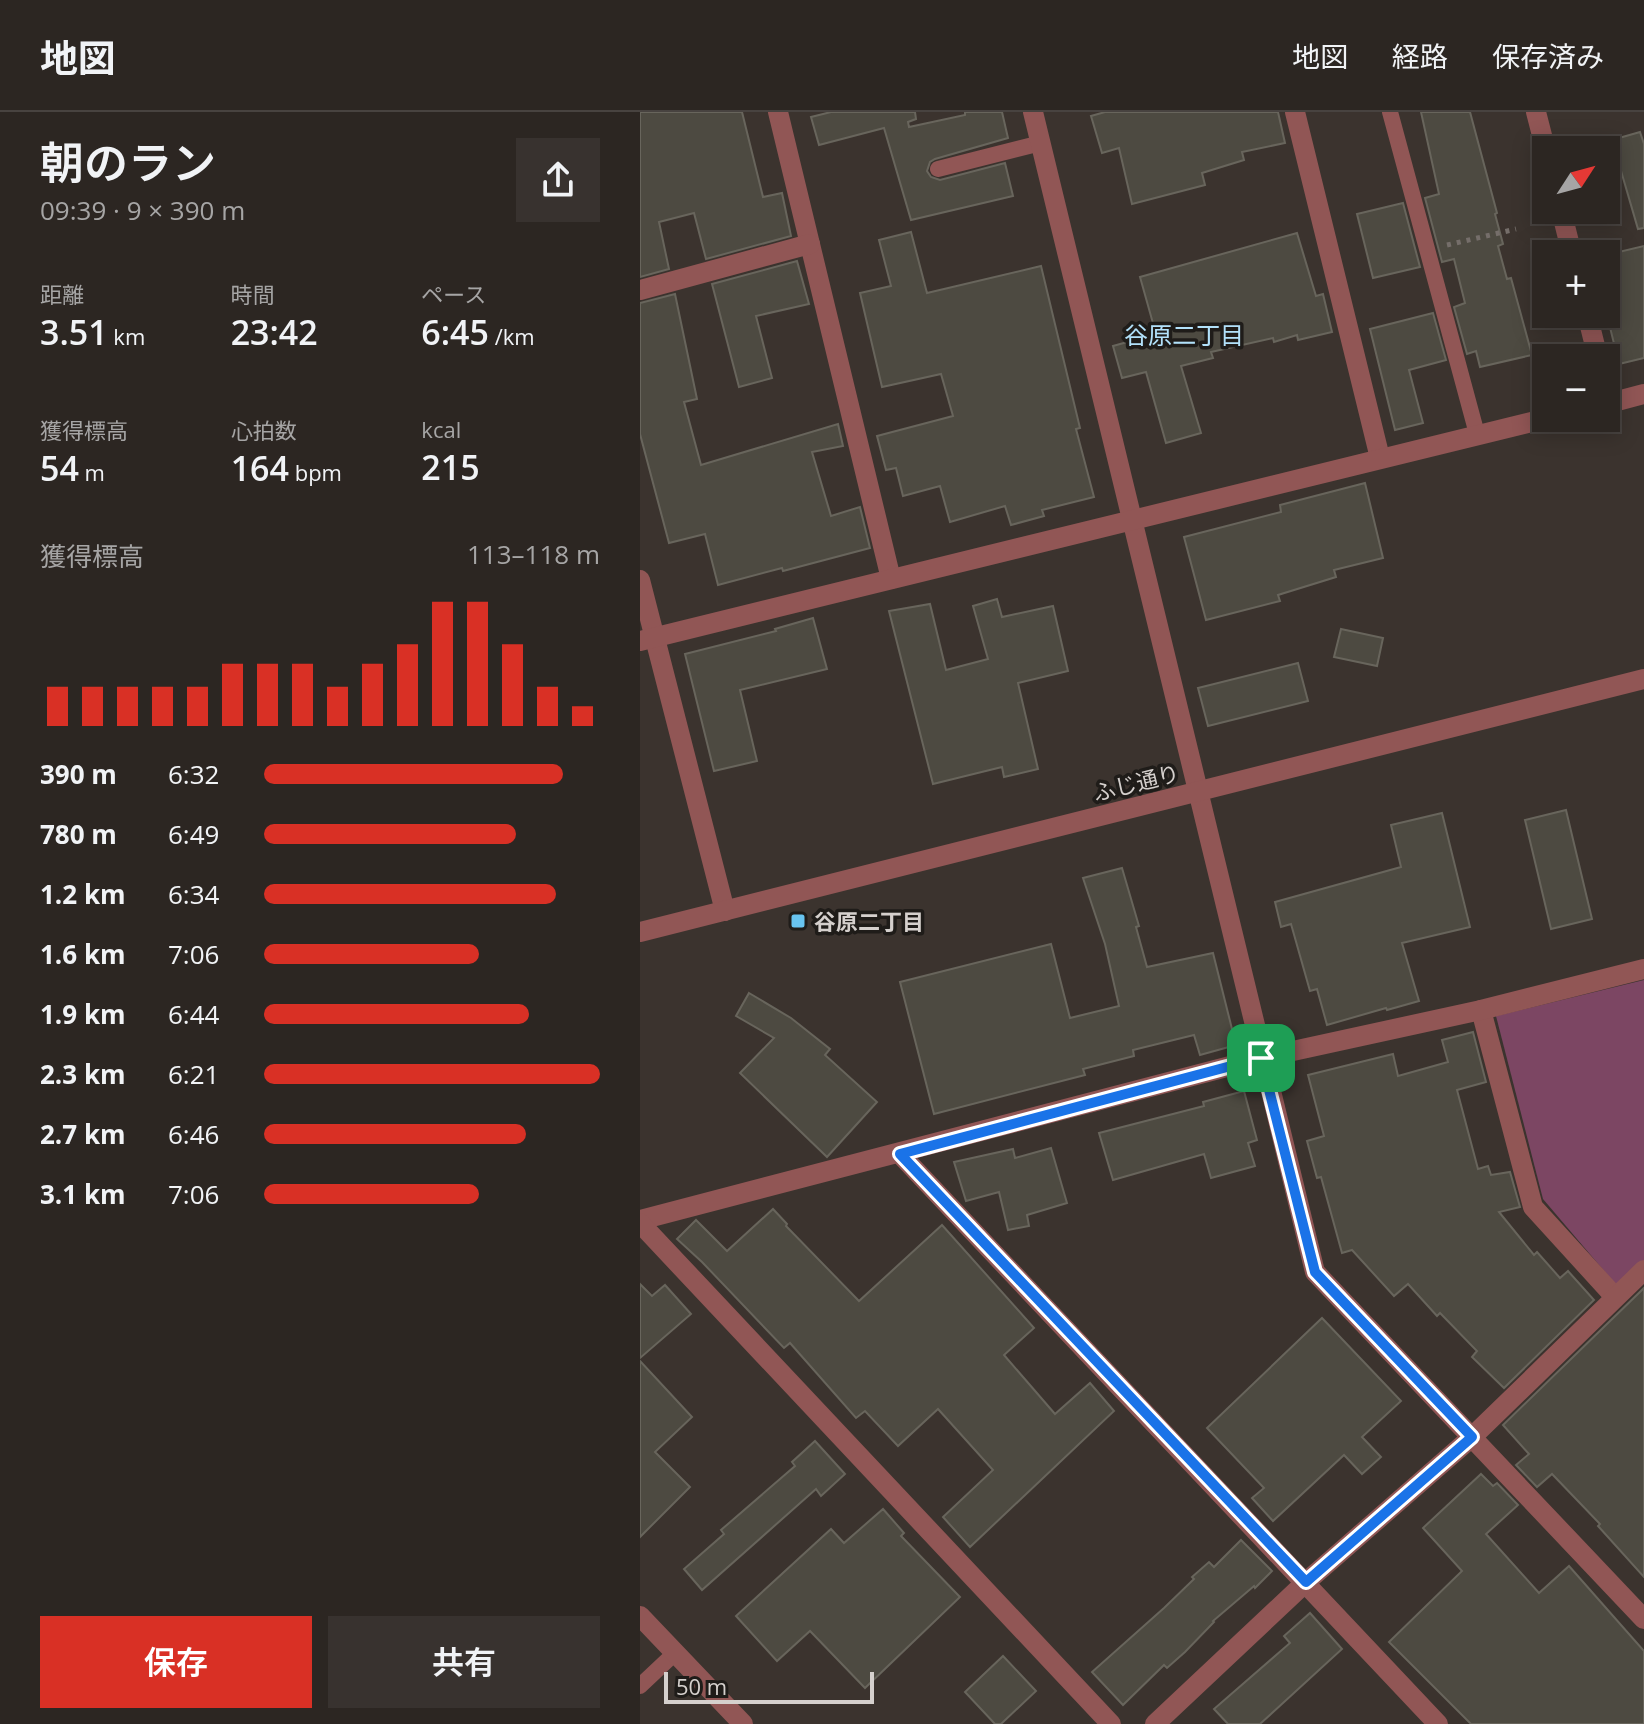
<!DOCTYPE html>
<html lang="ja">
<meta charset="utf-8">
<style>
body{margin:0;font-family:"Open Sans","Noto Sans JP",sans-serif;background:#38322f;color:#f1f3f6;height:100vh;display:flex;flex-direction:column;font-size:30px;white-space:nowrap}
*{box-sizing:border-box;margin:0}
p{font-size:26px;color:#a6a5a5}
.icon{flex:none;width:44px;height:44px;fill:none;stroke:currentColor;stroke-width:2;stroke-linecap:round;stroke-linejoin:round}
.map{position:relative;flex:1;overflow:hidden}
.details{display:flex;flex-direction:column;background:#2c2622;width:640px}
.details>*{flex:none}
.needle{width:52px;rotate:54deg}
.fabs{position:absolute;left:892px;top:24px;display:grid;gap:16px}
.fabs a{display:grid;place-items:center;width:88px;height:88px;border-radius:0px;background:#2c2622;box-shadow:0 4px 20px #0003,0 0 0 2px #484340;font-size:40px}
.scale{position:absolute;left:24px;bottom:20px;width:210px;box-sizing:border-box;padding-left:8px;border:4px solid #d5d0cd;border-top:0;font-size:22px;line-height:28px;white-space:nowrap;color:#d5d0cd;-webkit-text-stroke:6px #1f1c19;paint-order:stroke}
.pin{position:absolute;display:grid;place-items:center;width:68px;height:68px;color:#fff;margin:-34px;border-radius:16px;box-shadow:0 4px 12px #0006}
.round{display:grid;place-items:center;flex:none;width:84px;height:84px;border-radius:0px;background:#38322f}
.overview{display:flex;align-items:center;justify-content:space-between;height:136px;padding:0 40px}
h1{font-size:44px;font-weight:600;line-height:60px}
.metrics{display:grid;grid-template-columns:repeat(3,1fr);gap:12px;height:136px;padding:8px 40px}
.metrics div{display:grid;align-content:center}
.metrics b{font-size:34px;font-weight:600}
.metrics small{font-size:22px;font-weight:400}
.metrics p{font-size:22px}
.chart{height:224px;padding:16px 40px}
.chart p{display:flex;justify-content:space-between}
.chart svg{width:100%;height:144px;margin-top:8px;stroke:#d93025;stroke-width:6}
.cta{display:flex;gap:16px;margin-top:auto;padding:16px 40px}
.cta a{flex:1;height:92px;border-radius:0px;background:#d93025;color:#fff;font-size:32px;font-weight:600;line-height:92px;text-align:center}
.cta a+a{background:#38322f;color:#f1f3f6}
ul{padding:0 40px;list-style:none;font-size:26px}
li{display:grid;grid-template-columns:128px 96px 1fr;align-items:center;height:60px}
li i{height:20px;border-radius:10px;background:#d93025}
header{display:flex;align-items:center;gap:48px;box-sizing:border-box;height:112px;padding:0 40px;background:#2c2622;border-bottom:2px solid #484340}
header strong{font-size:38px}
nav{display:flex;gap:44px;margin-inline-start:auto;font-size:28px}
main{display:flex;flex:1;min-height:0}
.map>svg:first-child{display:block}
</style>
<header>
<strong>地図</strong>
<nav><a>地図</a><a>経路</a><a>保存済み</a></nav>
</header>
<main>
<section class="details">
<div class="overview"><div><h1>朝のラン</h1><p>09:39 · 9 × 390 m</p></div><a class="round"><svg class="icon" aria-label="share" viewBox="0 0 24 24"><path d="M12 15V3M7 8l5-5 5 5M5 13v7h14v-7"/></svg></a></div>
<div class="metrics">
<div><p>距離</p><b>3.51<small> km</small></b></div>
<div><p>時間</p><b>23:42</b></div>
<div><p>ペース</p><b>6:45<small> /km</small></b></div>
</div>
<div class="metrics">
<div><p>獲得標高</p><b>54<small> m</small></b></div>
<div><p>心拍数</p><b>164<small> bpm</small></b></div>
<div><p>kcal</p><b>215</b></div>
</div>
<div class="chart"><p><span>獲得標高</span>113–118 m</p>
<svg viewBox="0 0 160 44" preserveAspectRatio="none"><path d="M5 44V32M15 44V32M25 44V32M35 44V32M45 44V32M55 44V25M65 44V25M75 44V25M85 44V32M95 44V25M105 44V19M115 44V6M125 44V6M135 44V19M145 44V32M155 44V38"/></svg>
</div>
<ul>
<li><b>390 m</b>6:32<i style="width:89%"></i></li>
<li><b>780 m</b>6:49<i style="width:75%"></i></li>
<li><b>1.2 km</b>6:34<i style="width:87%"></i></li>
<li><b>1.6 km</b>7:06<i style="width:64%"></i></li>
<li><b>1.9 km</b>6:44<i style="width:79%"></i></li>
<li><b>2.3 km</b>6:21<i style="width:100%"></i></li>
<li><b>2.7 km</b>6:46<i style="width:78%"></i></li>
<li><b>3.1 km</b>7:06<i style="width:64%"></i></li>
</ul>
<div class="cta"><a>保存</a><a>共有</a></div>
</section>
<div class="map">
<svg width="1004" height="1612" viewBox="0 0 1004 1612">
<rect width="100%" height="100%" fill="#3b332e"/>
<path fill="#7c4663" d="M1004,868V1149L977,1174L903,1087L856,904Z"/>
<g fill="#4d4a41" stroke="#68655c" stroke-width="2">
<path d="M0,0H102L123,85L142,81L151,124L66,147L54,101L19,110L29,157L0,165Z"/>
<path d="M191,0H275L276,7L268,10L269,15L325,3V0H362L368,26L295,47L290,50L287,59L291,65L300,68L365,51L373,84L271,108L244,16L179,33L171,5Z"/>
<path d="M465,0H638L645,31L602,40L604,48L562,61L565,73L492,92L479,36L462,41L451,4Z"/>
<path d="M781,0H830L857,101L855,102L863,132L858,134L867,167L871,166L892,243L840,255L836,239L827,242L814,195L825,191L814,147L802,150L785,86L799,82Z"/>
<path d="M1000,20L1004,32V116L998,117L972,28Z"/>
<path d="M763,91L780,155L733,166L717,102Z"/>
<path d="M271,120L287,181L401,154L440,316L436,317L454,385L402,398L404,404L371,413L365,394L310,410L300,374L263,384L256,356L246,358L237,324L313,304L301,262L242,275L220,181L251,174L239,128Z"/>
<path d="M657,121L676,184L683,182L692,220L658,228L657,223L634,230L633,226L571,240L573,246L541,254L561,321L526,331L506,260L482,266L473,234L516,222L500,165Z"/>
<path d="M1004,134V246L979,252L966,199V143Z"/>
<path d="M157,149L169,192L116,204L132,266L99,275L72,172Z"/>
<path d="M35,182L57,287L44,290L61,353L198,312L203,334L172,340L191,404L220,395L230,436L143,459L142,456L78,473L65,422L29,431L0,322V191Z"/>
<path d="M793,201L806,248L769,258L783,311L755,318L730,217Z"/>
<path d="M725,371L743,446L694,458L696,465L638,483L640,489L566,508L544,425L641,400L640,393Z"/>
<path d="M357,487L362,505L413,494L428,559L378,571L398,657L364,665L362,655L293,672L249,499L290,492L306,558L348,547L333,494Z"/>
<path d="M173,506L187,557L100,578L117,649L74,659L45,542L136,519L135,517Z"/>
<path d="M701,517L743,526L737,554L694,545Z"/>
<path d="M658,551L668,589L568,614L558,576Z"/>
<path d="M926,698L952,807L911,817L885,708Z"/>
<path d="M802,701L830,815L762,831L779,889L747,898L746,896L687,913L677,877L670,879L651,812L641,815L635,790L761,755L751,713Z"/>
<path d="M482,756L499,814L496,815L507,855L573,841L596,933L560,943L554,923L493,938L494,944L443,957L445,963L294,1002L260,870L411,832L430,906L479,894L465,832L443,766Z"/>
<path d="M109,881L151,906L190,937L185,943L237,990L187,1045L100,961L134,926L96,904Z"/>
<path d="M833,920L846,970L817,978L838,1057L848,1054L851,1063L870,1060L880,1095L859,1100L894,1143L897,1140L920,1166L928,1159L954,1188L864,1276L832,1245L837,1239L800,1201L797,1204L768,1172L754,1184L712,1138L702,1141L681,1065L677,1066L667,1029L684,1024L668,963L753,942L758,964L808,950L802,928Z"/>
<path d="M604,979L617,1028L608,1031L615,1054L571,1066L564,1042L473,1068L459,1021L564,994L563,990Z"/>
<path d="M411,1036L427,1091L387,1103L389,1114L368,1118L359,1080L326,1089L314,1050L373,1037L375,1046Z"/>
<path d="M133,1097L147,1112L146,1114L219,1189L302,1113L394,1216L364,1243L415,1302L450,1271L474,1299L330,1435L303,1405L353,1358L298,1297L258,1334L225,1299L216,1306L150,1231L144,1236L62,1150L37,1127L56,1108L87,1139Z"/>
<path d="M0,1172L12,1184L25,1173L51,1202L0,1246Z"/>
<path d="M1004,1176V1465L958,1414L960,1412L912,1362L897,1375L876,1353L889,1342L863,1313Z"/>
<path d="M682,1206L761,1289L722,1325L741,1345L722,1362L704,1343L633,1409L612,1386L624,1376L567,1316Z"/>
<path d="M0,1249L52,1305L15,1340L50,1375L0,1425Z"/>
<path d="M175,1329L205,1362L181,1384L176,1377L62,1478L44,1457L84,1422L81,1418L155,1354L152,1350Z"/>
<path d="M841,1362L853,1374L857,1371L878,1393L846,1422L899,1481L929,1454L1004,1539V1612H831L749,1530L822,1459L783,1416Z"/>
<path d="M243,1397L264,1421L261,1424L320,1485L225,1576L170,1519L137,1549L96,1504L191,1417L204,1431Z"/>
<path d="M601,1428L632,1459L615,1476L614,1474L573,1509L574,1510L545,1540L527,1556L524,1553L483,1593L452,1560L524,1496L554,1467L552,1465L569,1450L574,1455Z"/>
<path d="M670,1501L702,1537L620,1612H588L574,1597L650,1531L644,1524Z"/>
<path d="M363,1544L396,1579L361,1612H355L325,1580Z"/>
</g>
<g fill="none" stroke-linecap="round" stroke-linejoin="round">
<path stroke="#756e6a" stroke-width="5" stroke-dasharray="4 6" stroke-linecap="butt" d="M807,133L876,117"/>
<g stroke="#915655" stroke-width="16">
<path d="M750,0L837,322"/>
<path d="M298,57L401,31"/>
<path d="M0,1574L35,1541"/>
</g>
<g stroke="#915655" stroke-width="20">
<path d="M138,0L251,467"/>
<path d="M393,0L675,1160L1004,1507"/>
<path d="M655,0L740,346"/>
<path d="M896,0L906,39"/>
<path d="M921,98L932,142"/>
<path d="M0,178L170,132"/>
<path d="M947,202L958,246"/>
<path d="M966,292L1004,282"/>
<path d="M0,468L85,799"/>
<path d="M0,529L908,306"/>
<path d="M841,898L893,1095L975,1185"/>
<path d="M260,1042L798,1612"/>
<path d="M0,1108L621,946L841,898L1004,857"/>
<path d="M0,1111L471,1612"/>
<path d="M515,1612L666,1470L832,1325L1004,1158"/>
</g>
<g stroke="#915655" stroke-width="20">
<path d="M0,820L1004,567"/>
<path d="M0,1504L103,1612"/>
</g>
</g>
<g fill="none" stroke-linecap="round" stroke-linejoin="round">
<g stroke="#fff" stroke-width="16">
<path id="route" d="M621,946L675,1160L832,1325L666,1470L260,1042Z"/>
</g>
<use href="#route" stroke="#1a73e8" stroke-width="10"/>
</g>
<rect fill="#68c4f0" stroke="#1f1c19" stroke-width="3" x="150" y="801" width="16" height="16" rx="4"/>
<g text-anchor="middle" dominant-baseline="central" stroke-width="7" stroke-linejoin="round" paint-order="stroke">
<g font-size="22" fill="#d5d0cd" stroke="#1f1c19">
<text transform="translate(496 670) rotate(-14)">ふじ通り</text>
</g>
<g font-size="22" font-weight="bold" fill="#d5d0cd" stroke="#1f1c19" text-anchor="start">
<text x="174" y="809">谷原二丁目</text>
</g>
<g font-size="24" fill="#b2e1fa" stroke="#1f1c19">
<text x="544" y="222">谷原二丁目</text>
</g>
</g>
</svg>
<div class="fabs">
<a><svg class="needle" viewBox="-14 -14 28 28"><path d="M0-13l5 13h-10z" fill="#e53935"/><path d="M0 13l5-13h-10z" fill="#a6a5a5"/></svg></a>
<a>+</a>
<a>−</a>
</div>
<div class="scale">50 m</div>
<div class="pin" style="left:621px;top:946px;background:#1e9e55"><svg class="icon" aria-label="arrive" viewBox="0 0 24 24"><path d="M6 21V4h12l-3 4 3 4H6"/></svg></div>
</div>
</main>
